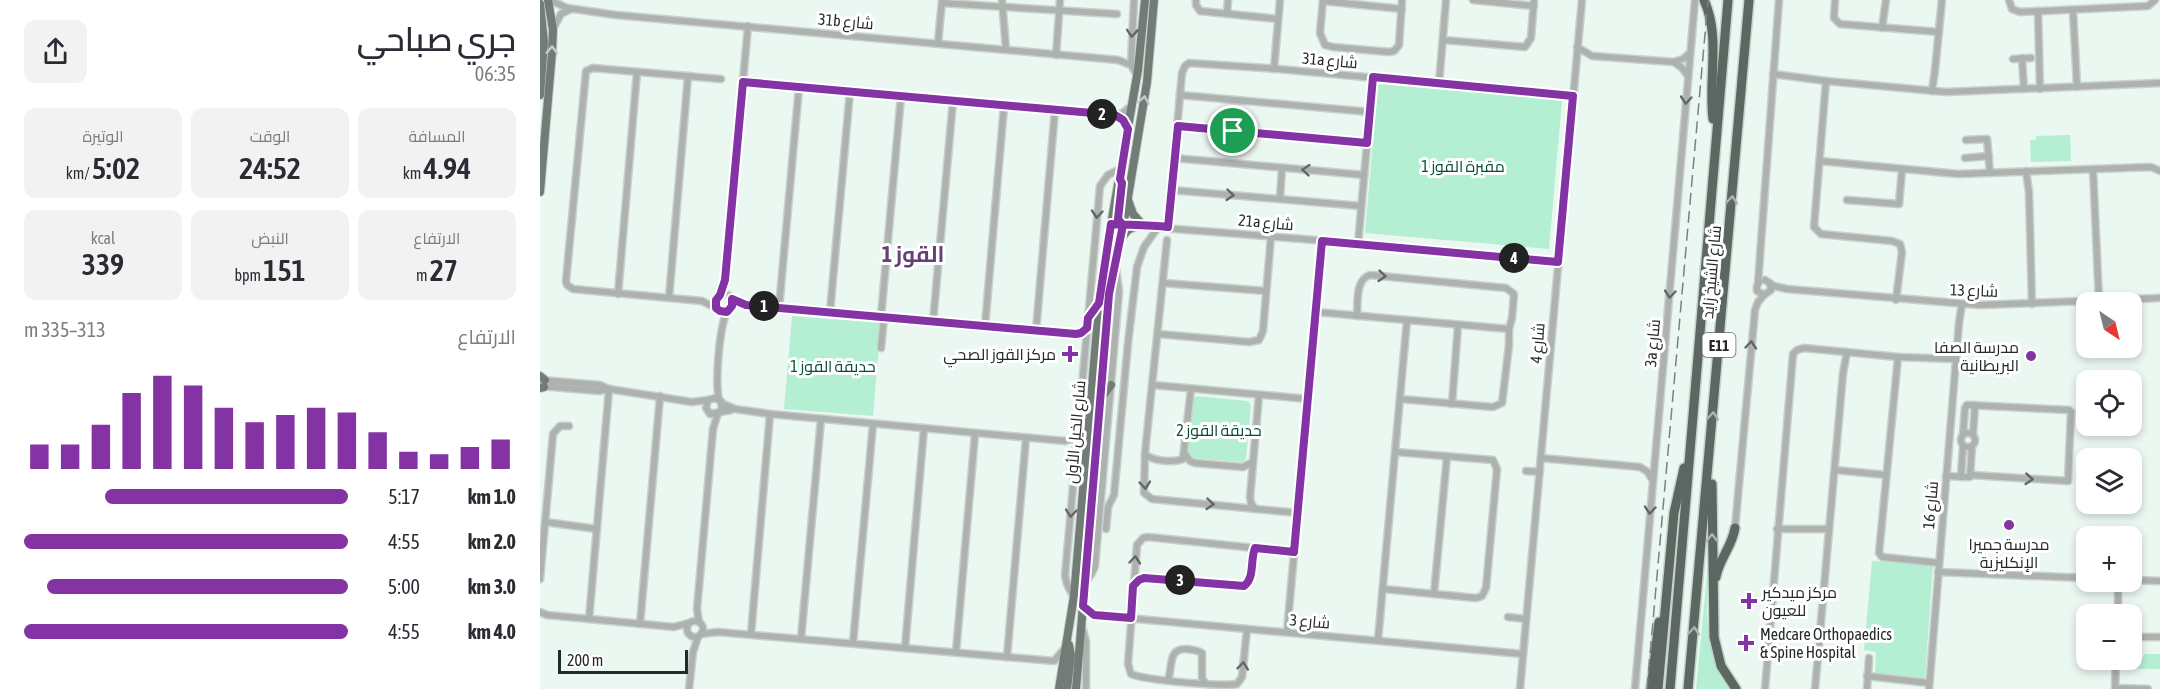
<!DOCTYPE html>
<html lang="ar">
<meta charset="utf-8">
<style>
body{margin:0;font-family:"Asap Condensed",Cairo,sans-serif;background:#f2f2f3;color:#2b2b33;direction:rtl;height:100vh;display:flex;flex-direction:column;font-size:22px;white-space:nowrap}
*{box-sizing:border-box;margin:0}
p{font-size:20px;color:#7c7c81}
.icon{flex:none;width:33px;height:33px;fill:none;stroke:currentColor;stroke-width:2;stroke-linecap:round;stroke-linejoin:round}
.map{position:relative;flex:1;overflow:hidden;direction:ltr}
.sheet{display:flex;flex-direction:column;background:#fff;width:540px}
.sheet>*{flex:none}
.needle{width:39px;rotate:145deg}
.buttons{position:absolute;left:1536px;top:292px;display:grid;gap:12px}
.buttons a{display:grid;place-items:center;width:66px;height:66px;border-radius:12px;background:#fff;box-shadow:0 3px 9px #0003;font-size:30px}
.scale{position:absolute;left:18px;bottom:15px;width:130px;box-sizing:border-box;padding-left:6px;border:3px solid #252927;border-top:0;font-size:16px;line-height:21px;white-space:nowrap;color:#252927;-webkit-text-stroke:4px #fff;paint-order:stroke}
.pin{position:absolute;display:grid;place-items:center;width:51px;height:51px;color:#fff;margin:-26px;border:3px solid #fff;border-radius:50%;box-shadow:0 2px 6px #0007}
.km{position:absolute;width:30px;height:30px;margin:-15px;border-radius:50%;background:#222;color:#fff;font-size:16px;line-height:30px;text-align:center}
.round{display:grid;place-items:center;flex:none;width:63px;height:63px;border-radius:12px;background:#f2f2f3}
.overview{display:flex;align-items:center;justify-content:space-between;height:102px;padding:0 24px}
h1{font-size:33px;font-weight:600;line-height:45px}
.metrics{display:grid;grid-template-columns:repeat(3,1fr);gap:9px;height:102px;padding:6px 24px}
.metrics div{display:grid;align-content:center;border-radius:12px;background:#f2f2f3;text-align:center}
.metrics b{font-size:30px;font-weight:600}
.metrics small{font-size:16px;font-weight:400}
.metrics p{font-size:16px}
.chart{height:168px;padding:12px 24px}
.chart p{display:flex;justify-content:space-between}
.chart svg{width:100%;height:108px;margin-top:6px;stroke:#8333a3;stroke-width:6}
ul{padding:0 24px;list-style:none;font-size:20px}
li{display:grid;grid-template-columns:96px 72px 1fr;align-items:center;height:45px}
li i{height:15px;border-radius:8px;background:#8333a3}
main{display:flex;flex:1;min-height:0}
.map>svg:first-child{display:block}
</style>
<main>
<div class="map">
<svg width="1620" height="689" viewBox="0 0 1620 689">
<rect width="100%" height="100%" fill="#ebf7f1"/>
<g fill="#b4efd4">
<path d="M838,84L1022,100L1009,249L825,233Z"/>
<path d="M1530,135L1531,161L1491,162L1490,140H1496V136Z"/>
<path d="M252,316L341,323L333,416L244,409Z"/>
<path d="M656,396L708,401L711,406L706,459L703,462L651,458L647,453L653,400Z"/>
<path d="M1332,561L1393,565L1385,678L1335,673L1336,652L1324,650Z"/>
<path d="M1168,564C1168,593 1163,629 1175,657C1179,668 1187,678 1193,689H1156Z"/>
<path d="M1604,654H1620V669H1601L1582,665V660H1592V656L1603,657Z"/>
</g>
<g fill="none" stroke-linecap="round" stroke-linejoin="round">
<g stroke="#c7d2cd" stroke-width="9">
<g id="minor">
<path d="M10,0L27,8L76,15L578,60L591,65L597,75"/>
<path d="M462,0L466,49"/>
<path d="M656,0V5L660,11L738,19"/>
<path d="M783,0L780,33L785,45L793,47L849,52L854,51L859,45L862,0"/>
<path d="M933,0L994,6"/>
<path d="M1295,0L1294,18L1300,24L1399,32"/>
<path d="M1469,0L1472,9L1480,12L1608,6L1615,0"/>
<path d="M783,1L862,9"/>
<path d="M402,3L577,14"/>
<path d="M1533,10L1537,87"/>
<path d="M1498,11L1500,89"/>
<path d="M687,13L688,0"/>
<path d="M1342,28L1346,0"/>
<path d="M13,29L21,14L31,9"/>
<path d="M903,40L985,47L991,38L994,0"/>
<path d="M398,43L402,1"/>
<path d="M1037,47L1052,56L1134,62L1143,59L1150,53"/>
<path d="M516,55L520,0"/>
<path d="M1482,58L1484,89"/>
<path d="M1473,59L1491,58"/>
<path d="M1134,62L1142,68L1148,76"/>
<path d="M591,65L594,0"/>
<path d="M734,69L740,0"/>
<path d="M1233,74L1286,81L1406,92L1620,83"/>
<path d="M1286,81L1274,227L1281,234L1352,241L1360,244L1362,252L1356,300"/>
<path d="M203,82L575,115L583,113L591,106"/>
<path d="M899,84L906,0"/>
<path d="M1392,91L1395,70L1402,0"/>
<path d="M640,95L830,112"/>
<path d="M637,126L827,143"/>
<path d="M1426,140L1447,139L1450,173"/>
<path d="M634,158L824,175"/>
<path d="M1425,158L1449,156"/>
<path d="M1280,161L1418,174L1611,167L1620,171"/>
<path d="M1553,169L1559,301"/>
<path d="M1486,171L1489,192L1492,304"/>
<path d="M631,190L821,206"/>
<path d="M740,199L742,168"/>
<path d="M1307,200L1359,204L1362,170"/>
<path d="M571,224L763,239L1018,263"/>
<path d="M628,227L642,73L645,66L649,63L738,69L1033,96"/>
<path d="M627,240L605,453L604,493L612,499L758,513"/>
<path d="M818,244L833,77"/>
<path d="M1225,280L1234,286L1247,289L1440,305L1620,298"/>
<path d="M1219,282L1217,286V291L1224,295L1231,290L1230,283"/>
<path d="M623,283L726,291"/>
<path d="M1218,283L1239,0"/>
<path d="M78,294L97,72"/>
<circle cx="184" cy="303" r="9"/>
<path d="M180,295L185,280L208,26"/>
<path d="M129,298L148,76"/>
<path d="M192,299L206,305L536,334L547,328"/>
<path d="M176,308L162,301L33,289L27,285L26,281L46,71L53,68L181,79"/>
<path d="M239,308L259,87"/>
<path d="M290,312L310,91"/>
<path d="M776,312L969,329"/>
<path d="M817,316C818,302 815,280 830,275L966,288L974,294L972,318L969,329V345L962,403L953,407L860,399"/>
<path d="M341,317L361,96"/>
<path d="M393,322L413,101"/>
<path d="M445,326L464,106"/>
<path d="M496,331L515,110"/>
<path d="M618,334L709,342L719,340L723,331L731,236"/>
<path d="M341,348L344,317"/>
<path d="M1358,357L1339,553L1342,557L1399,563"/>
<path d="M1,380L60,385L69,389L152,402L168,400"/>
<path d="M613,385L768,399"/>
<path d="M1,386L59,391L69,389"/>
<path d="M179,400C175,381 179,330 187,311"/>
<path d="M181,403L195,409L230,414L525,441L538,437"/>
<path d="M912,404L918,325"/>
<path d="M179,413L182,408L181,401L175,398L168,400L166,408L170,414L191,410"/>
<circle cx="1428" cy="440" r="7"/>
<path d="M1423,434L1425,408L1427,405L1529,410L1531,412L1528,481L1431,475"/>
<path d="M1433,435L1435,405"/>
<path d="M605,454C612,461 633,463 643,459L651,389"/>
<path d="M645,454L650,461L655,463L703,467L713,462"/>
<path d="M1001,458L1100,467L1108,472L1113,481"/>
<path d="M1295,470L1346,475"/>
<path d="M986,471L1000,472"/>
<path d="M1406,476L1430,477L1432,446"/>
<path d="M1421,477L1423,446"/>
<path d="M715,509L711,503L710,497L719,395"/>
<path d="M5,522L57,529"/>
<path d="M1195,528L1215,310L1218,302L1224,295"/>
<path d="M566,529L568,507L574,495L588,343L597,267L604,247L619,226"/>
<path d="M1237,529H1289"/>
<path d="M1398,572L1546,578"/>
<path d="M0,579L13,434L20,426H29"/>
<path d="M1592,580L1620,581"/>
<path d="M1578,582V615"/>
<path d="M544,584L552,573L555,566L579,292L576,268"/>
<path d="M594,585L599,580L604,578L704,586L709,582L712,555L715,548"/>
<path d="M843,589L936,598L942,596L946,588L957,469L953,460L855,452"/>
<path d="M894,594L907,456"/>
<path d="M533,596L527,584L525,576L560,186L568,175L582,168"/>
<path d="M543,606L554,615L983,654"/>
<path d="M0,612L7,615L134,627L149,623"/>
<path d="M968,617L986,619"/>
<path d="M49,619L69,389"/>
<circle cx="155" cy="629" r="8"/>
<path d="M159,622L157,609L173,429L178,413"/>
<path d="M100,624L120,396"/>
<path d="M542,627L546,641V689"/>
<path d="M707,629L702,677L697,684C683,687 604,680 591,674L588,664L597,545L603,538L608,537L754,552"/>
<path d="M747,632L782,241"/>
<path d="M161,634L178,632L514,661L525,648"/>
<path d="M211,634L230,414"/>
<path d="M1592,637H1620"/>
<path d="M261,639L281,419"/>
<path d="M838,640L867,320"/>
<path d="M313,643L333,424"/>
<path d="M365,648L384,428"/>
<path d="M416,652L435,434"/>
<path d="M467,657L486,438"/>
<path d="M1327,676L1389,683"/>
<path d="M628,680C633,667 627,648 647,649C653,650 657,650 662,653V678L665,683"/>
<path d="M1575,688L1608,689"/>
<path d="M149,689L153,652L158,637"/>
<path d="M980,689L1042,0"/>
<path d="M1095,689L1155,0"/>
<path d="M1225,689L1253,354L1257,350L1264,348L1358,357L1416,359"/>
<path d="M1275,689L1303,373L1307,352"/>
<path d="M1327,689L1329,658"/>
<path d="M1389,689L1419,323L1422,304"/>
<path d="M1575,689L1576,660"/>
</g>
</g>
<g stroke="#c7d2cd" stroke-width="10">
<g id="major">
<path d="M0,4L4,42L0,95"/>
<path d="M0,192L12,53L13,30L8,0"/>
<path d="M588,200L593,214L600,222"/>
<path d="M580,201L578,219L583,225"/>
<path d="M581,238L588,230L596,226"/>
<path d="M567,281L576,234L571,224"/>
<path d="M548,318L558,304"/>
<path d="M0,376L5,380"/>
<path d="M0,388L4,387"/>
<path d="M560,400L571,385"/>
<path d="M536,449L543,470"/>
<path d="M519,689L534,596L561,282L598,70L605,0"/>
<path d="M527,689L531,655L529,645"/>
<path d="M536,689L569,295L585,215L607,82L614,0"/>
</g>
</g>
<g stroke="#c7d2cd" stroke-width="12">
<g id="highway">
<path d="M1164,0C1181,37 1168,79 1173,119"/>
<path d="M1172,484L1174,637L1181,666L1196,689"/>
<path d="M1176,577C1179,559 1192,547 1195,528"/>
<path d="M1111,689L1119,622"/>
<path d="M1118,689L1134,513L1144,468"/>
<path d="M1130,689L1188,0"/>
<path d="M1148,689L1209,0"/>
</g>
</g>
<use href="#minor" stroke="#adb2af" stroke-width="6"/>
<use href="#major" stroke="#727b76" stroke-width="8"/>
<use href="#highway" stroke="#5d6762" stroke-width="9"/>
<path stroke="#7a817e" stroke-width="1.5" stroke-dasharray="12 6" stroke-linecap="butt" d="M1107,689L1168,0"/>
</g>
<defs><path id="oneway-chevron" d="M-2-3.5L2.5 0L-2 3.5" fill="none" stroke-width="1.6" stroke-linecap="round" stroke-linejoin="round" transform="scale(1.5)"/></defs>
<g stroke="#626764">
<use href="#oneway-chevron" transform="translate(592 33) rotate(94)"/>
<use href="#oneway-chevron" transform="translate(1146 100) rotate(95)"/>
<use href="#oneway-chevron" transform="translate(766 170) rotate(-175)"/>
<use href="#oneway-chevron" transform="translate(690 195) rotate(5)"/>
<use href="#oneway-chevron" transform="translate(557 214) rotate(95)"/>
<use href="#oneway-chevron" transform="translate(842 276) rotate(5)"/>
<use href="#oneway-chevron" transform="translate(1130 294) rotate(95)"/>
<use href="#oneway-chevron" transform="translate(1211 345) rotate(-85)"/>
<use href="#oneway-chevron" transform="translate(1489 479) rotate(4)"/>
<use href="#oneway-chevron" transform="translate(605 485) rotate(85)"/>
<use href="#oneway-chevron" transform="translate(670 504) rotate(5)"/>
<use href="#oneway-chevron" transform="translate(1110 510) rotate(95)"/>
<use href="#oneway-chevron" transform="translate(531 513) rotate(95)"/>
<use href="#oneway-chevron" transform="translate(595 560) rotate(-85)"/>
<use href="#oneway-chevron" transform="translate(703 666) rotate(-84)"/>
</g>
<g stroke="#c7cac8">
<use href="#oneway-chevron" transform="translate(12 50) rotate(-88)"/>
<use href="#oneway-chevron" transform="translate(604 100) rotate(-81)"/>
</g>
<g stroke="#aeb3b0">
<use href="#oneway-chevron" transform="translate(1192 200) rotate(-85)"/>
<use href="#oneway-chevron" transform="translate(1173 416) rotate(-85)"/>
<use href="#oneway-chevron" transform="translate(1172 538) rotate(-90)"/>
<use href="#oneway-chevron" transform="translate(1154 631) rotate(-85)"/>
</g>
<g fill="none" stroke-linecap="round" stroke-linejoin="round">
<g stroke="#fff" stroke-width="12">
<path id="route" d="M693,131L638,126L628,227C609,225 590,225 571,224L559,303L548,318L547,328L541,333L536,334L206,305L192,299V306L187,312L180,311L176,308V300L180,295L185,280L203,82L575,115L583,120L588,129L580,179L582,183L578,219L583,225L569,294L543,606L554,615L591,618L593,586L599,580L604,578L704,586C715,578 710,560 715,548L754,552L782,241L1018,262L1033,96L833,77L827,143L693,131"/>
</g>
<use href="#route" stroke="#8333a3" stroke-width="8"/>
</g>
<g fill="#8333a3" stroke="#fff" stroke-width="2">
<path d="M527 345h6v6h6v6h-6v6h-6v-6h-6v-6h6z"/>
<circle cx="1491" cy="356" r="6"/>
<circle cx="1469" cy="525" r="6"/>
<path d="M1206 592h6v6h6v6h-6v6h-6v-6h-6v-6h6z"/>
<path d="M1203 634h6v6h6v6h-6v6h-6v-6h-6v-6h6z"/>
</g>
<g text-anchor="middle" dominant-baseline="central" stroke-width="6" stroke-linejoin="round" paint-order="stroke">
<rect fill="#fff" stroke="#666968" stroke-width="1.5" x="1162.5" y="333" width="33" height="24" rx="4.5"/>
<g font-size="15" font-weight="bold" fill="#252927">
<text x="1179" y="345">E11</text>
</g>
<g font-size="16" fill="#252927" stroke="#fff">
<text transform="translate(306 21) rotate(5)">31b شارع</text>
<text transform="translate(790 60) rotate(5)">31a شارع</text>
<text transform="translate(726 222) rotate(5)">21a شارع</text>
<text transform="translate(1171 272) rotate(-85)">شارع الشيخ زايد</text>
<text transform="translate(1434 290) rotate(2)">شارع 13</text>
<text transform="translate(997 343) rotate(-85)">شارع 4</text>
<text transform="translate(1112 343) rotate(-85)">3a شارع</text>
<text transform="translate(535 432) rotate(-85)">شارع الخيل الأول</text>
<text transform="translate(1390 505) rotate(-85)">شارع 16</text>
<text transform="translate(770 621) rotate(5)">شارع 3</text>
</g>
<g font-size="16" fill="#084e37" stroke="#fff">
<text x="923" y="166">مقبرة القوز 1</text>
<text x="293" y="366">حديقة القوز 1</text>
<text x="679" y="430">حديقة القوز 2</text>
</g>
<g font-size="16" fill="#252927" stroke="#fff" text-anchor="end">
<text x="1479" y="347">مدرسة الصفا<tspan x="1479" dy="18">البريطانية</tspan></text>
<text x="516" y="354">مركز القوز الصحي</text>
<text x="1469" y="544" text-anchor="middle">مدرسة جميرا<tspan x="1469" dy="18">الإنكليزية</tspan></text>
<text x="1222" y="592" text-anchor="start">مركز ميدكير<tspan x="1222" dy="18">للعيون</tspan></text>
<text x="1220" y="634" text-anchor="start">Medcare Orthopaedics<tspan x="1220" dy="18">&amp; Spine Hospital</tspan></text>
</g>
<g font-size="22" font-weight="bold" fill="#663f77" stroke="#fff">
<text x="373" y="254">القوز 1</text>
</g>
</g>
</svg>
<div class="buttons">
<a><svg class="needle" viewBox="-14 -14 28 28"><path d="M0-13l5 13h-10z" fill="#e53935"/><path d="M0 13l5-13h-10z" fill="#7c7c81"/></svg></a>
<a><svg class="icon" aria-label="locate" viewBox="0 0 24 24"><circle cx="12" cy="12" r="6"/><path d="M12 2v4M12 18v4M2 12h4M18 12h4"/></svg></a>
<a><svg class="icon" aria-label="layers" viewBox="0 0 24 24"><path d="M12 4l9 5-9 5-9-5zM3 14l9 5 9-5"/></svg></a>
<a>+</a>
<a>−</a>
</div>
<div class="scale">200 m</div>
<div class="pin" style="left:693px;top:131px;background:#1e9e55"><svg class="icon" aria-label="arrive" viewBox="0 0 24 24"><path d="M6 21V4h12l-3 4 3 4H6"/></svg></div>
<b class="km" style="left:224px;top:306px">1</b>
<b class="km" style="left:562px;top:114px">2</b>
<b class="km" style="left:640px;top:580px">3</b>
<b class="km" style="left:974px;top:258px">4</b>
</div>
<section class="sheet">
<div class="overview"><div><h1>جري صباحي</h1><p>06:35</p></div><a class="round"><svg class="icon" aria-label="share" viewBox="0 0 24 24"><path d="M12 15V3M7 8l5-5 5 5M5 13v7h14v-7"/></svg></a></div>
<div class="metrics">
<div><p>المسافة</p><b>4.94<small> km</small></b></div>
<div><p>الوقت</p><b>24:52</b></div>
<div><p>الوتيرة</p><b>5:02<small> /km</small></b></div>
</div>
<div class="metrics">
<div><p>الارتفاع</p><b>27<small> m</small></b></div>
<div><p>النبض</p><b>151<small> bpm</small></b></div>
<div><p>kcal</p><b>339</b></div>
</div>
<div class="chart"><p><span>الارتفاع</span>313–335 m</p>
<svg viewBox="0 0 160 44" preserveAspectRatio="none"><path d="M5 44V34M15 44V34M25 44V26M35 44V13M45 44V6M55 44V10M65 44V19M75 44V25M85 44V22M95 44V19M105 44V21M115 44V29M125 44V37M135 44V38M145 44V35M155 44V32"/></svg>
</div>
<ul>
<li><b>1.0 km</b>5:17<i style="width:75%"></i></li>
<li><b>2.0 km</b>4:55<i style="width:100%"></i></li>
<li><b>3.0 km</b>5:00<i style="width:93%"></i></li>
<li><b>4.0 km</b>4:55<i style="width:100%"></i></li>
</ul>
</section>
</main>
